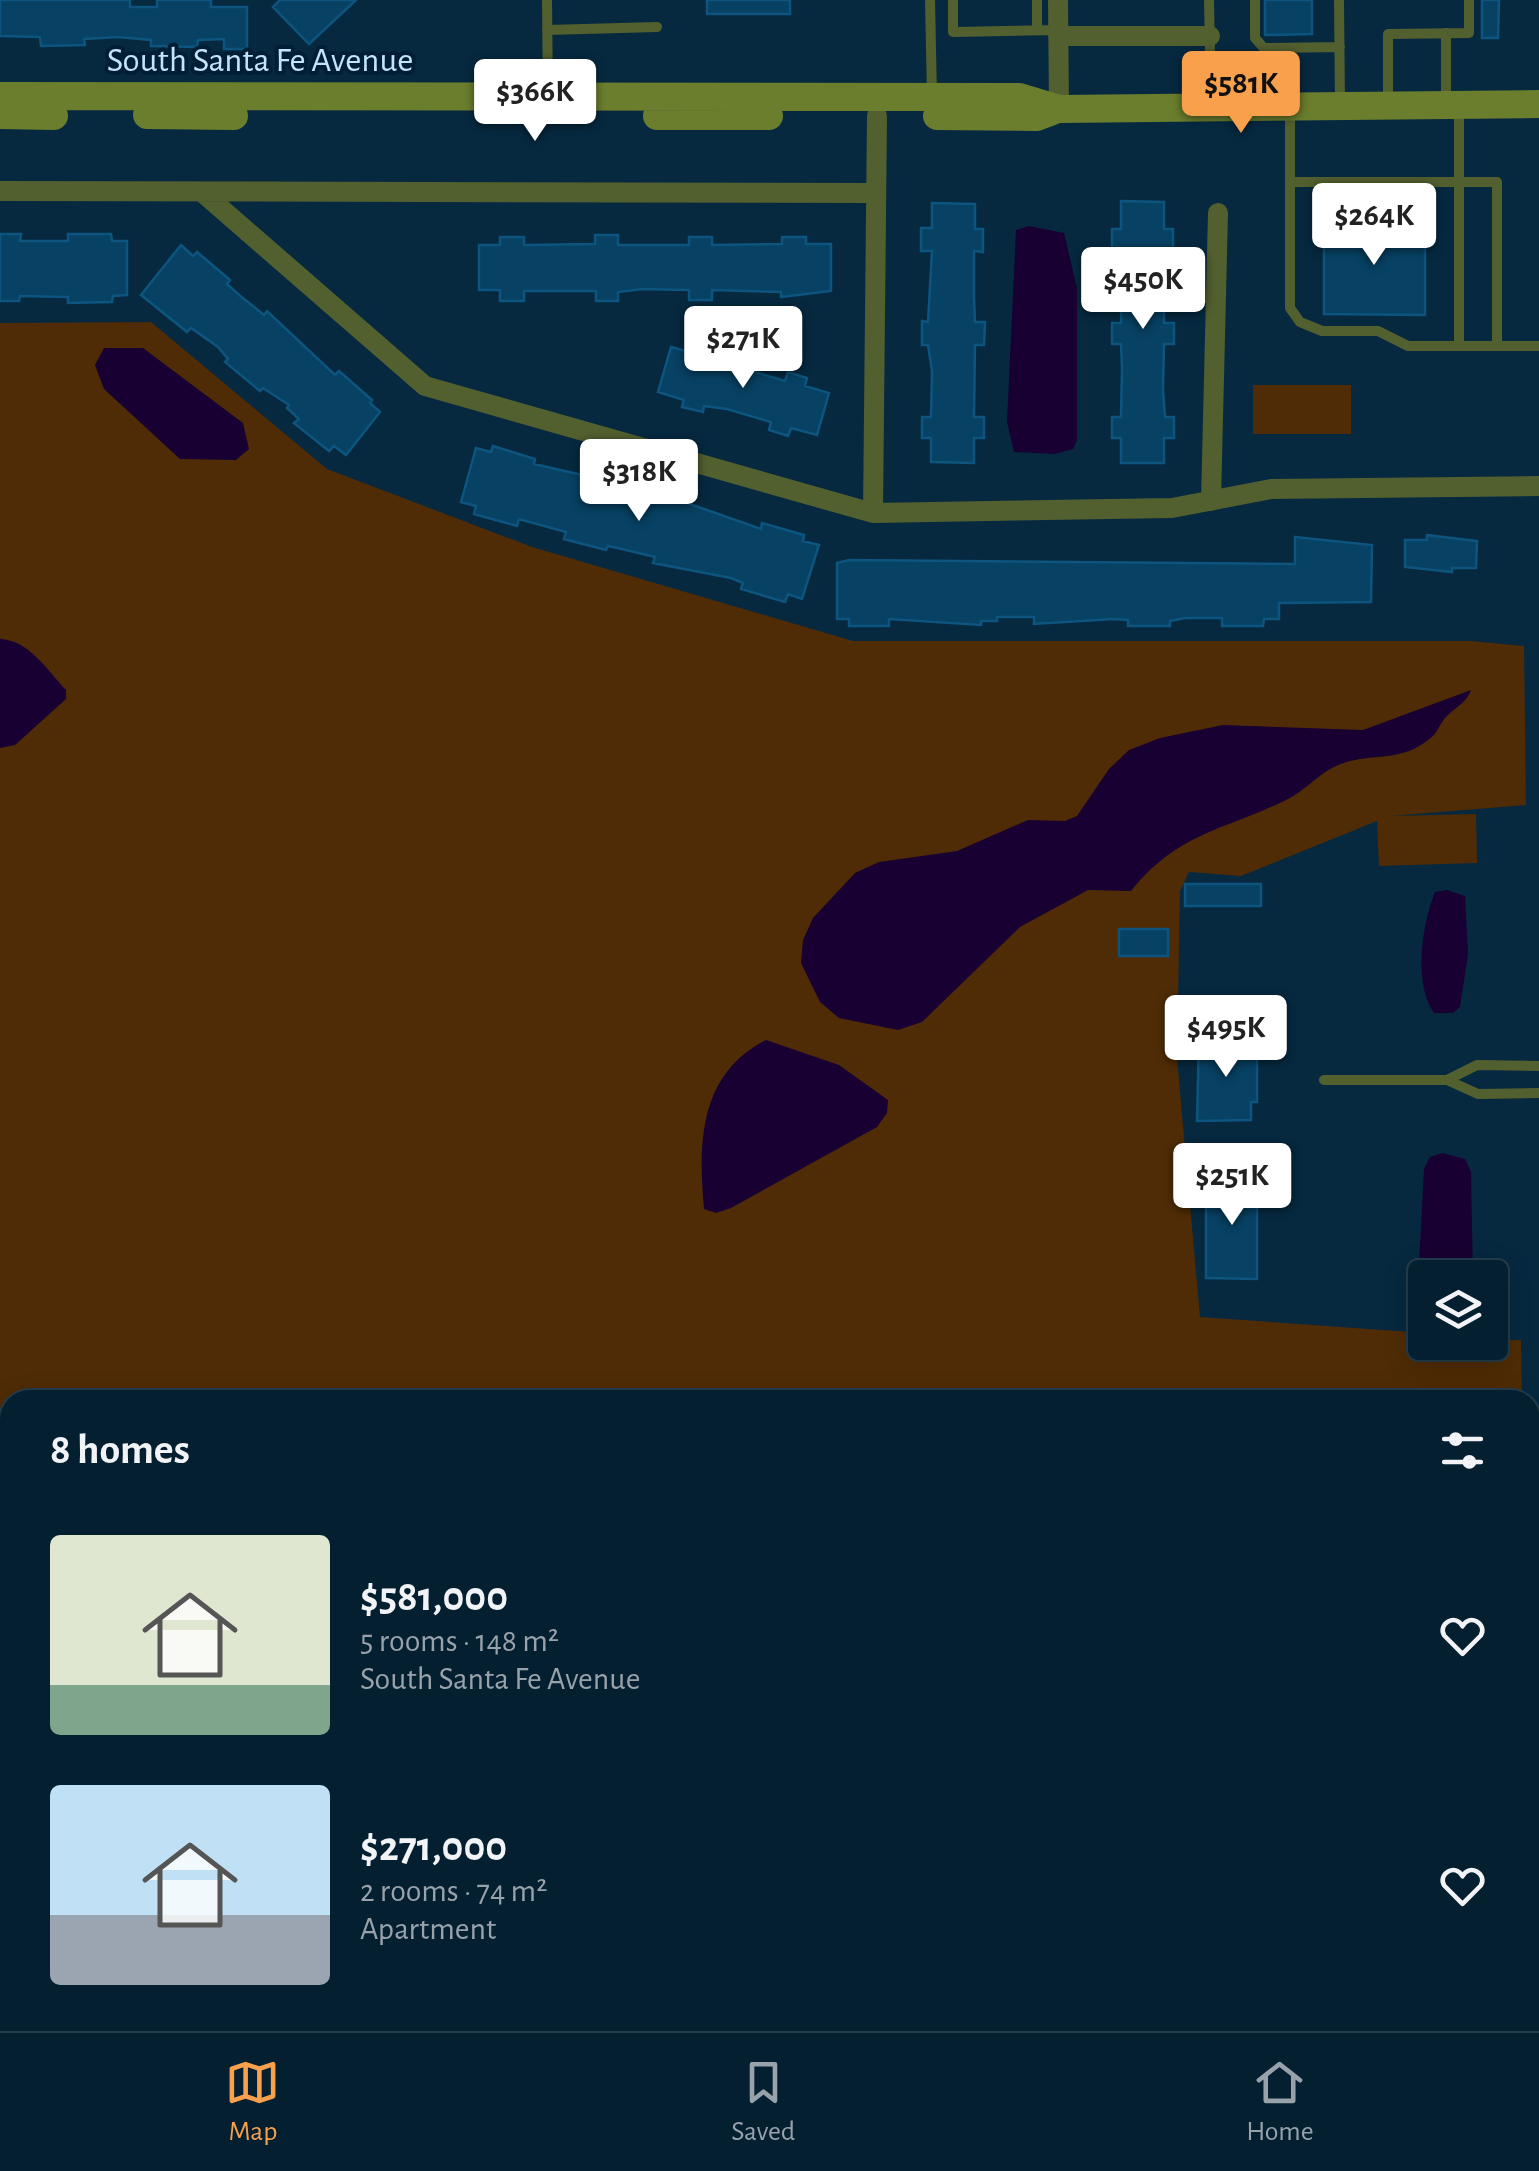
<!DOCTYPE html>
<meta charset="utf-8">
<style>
body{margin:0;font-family:"Alegreya Sans",sans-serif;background:#0d2738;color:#f1f3f6;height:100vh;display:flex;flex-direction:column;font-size:38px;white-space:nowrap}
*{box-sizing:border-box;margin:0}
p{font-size:32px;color:#97a2ab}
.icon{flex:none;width:55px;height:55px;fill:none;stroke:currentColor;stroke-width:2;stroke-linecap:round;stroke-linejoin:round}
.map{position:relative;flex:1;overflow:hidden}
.side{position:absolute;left:0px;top:1390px;width:1540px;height:642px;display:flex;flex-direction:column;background:#041f30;border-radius:30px 30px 0 0;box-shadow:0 5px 25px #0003,0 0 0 2px #253d4c}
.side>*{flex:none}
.controls{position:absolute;left:1408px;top:1260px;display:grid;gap:20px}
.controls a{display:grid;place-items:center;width:100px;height:100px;border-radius:10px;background:#041f30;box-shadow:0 5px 25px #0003,0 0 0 2px #253d4c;font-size:50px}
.price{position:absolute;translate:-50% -85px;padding:0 22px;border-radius:10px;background:#fff;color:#222;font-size:32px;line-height:65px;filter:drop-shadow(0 2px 5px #0008)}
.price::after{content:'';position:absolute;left:50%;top:60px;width:30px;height:22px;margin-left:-15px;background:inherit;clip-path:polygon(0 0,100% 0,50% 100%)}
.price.active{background:#f9a04c;color:#111}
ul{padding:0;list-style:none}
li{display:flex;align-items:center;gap:30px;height:250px;padding:0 50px}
li span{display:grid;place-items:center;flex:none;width:280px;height:200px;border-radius:10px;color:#555}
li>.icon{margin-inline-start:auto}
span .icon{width:120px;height:120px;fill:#fffc;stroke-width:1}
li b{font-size:42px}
h2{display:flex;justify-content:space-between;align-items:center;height:120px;padding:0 50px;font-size:42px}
.dock{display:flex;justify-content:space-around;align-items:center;height:140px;border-top:2px solid #253d4c;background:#041f30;font-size:28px;color:#97a2ab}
.dock a{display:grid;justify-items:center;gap:5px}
.dock .active{color:#f9a04c}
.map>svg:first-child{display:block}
</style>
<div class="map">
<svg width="1539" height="2031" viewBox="0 0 1539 2031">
<rect width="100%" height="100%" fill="#062940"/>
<path fill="#4f2c05" d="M 151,322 L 327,469 L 532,547 L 853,641 L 1471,641 L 1524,646 L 1526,805 L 1391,816 L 1476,814 L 1477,863 L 1379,866 L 1377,821 L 1241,876 L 1189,872 L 1180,891 L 1177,1058 L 1200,1317 L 1425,1333 L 1425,1342 L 1521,1340 L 1522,1400 L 10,1400 L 10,2022 L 359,2022 L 359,2031 L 0,2031 L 0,323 Z
M 1253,385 L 1351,385 L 1351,434 L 1253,434 Z"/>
<path fill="#180032" d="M 1029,226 L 1064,233 L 1077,288 L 1077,440 L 1073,449 L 1055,454 L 1014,452 L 1007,422 L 1016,230 Z
M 104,348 L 143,348 L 243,423 L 249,449 L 236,460 L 180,459 L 104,389 L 95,365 Z
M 0,639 C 29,640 47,670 66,690 L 66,699 L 15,745 L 0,748 Z
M 1471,690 C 1466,704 1455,707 1446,717 C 1440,723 1439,730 1433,736 C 1399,767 1368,749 1332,768 C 1317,776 1304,791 1288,799 C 1224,831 1180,831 1131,891 L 1088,890 L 1020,927 L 922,1022 L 898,1030 L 839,1018 L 820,1002 L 801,963 L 803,940 L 813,918 L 855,873 L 879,862 L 957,851 L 1028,820 L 1065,821 L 1077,816 L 1109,769 L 1129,750 L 1160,738 L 1223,725 L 1363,730 Z
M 1447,890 L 1465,896 L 1468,954 L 1460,1007 L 1453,1013 L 1434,1013 C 1413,984 1422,924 1435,892 Z
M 766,1040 L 839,1065 L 888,1100 L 887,1113 L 877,1127 L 731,1208 L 716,1213 L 704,1209 C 698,1143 699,1074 766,1040 Z
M 1442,1153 L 1465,1159 L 1471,1172 L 1473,1277 L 1425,1278 L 1425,1336 L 1416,1323 L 1424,1169 L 1430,1157 Z"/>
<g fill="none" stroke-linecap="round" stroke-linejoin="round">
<path stroke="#180032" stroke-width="5" d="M 1530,1589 L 1539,1592"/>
</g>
<path fill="#074163" stroke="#0d557f" stroke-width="2.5" d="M 0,0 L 130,0 L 130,7 L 157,7 L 157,0 L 211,0 L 211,7 L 247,7 L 247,49 L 224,49 L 224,39 L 198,40 L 197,47 L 151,46 L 151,40 L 118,37 L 84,39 L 85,45 L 41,46 L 40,37 L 0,36 Z
M 280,0 L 356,0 L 309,44 L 273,7 Z
M 707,0 L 790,0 L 790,14 L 707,14 Z
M 1265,0 L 1312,0 L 1312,34 L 1265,35 Z
M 1482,0 L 1499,0 L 1498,38 L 1482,38 Z
M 1121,201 L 1164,202 L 1164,229 L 1173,229 L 1173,250 L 1164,250 L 1164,323 L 1174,323 L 1174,344 L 1164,344 L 1163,390 L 1165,417 L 1174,417 L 1174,438 L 1164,438 L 1164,463 L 1121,463 L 1121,438 L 1112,438 L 1112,417 L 1121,417 L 1122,368 L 1121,344 L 1112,344 L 1112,323 L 1121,323 L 1122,274 L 1120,250 L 1112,250 L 1112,229 L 1121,229 Z
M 932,203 L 975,204 L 975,229 L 983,229 L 983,252 L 974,251 L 974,298 L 975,322 L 985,322 L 984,345 L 975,345 L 974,417 L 984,417 L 984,438 L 974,438 L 974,463 L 931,462 L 931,438 L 922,438 L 922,417 L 931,417 L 932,371 L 928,345 L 922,345 L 922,321 L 928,322 L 932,251 L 921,251 L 921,228 L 932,228 Z
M 1324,221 L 1425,222 L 1425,315 L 1324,314 Z
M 0,234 L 21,234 L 20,241 L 68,241 L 68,234 L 111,234 L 112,241 L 127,241 L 127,295 L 113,296 L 112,302 L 68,303 L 68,297 L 20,296 L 19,301 L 0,301 Z
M 595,235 L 618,235 L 618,245 L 689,245 L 689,237 L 712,237 L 712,245 L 782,244 L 782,237 L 806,237 L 806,244 L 831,244 L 831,291 L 781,297 L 781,292 L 712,290 L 712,300 L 689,300 L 689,290 L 643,289 L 618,292 L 618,301 L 596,301 L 596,291 L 524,291 L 524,301 L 500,301 L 500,290 L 479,290 L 479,245 L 500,245 L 500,237 L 524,237 L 524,245 L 595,244 Z
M 181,245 L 193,256 L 197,252 L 230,280 L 227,284 L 238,294 L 264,315 L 267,311 L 335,375 L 339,371 L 372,400 L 370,403 L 380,412 L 346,455 L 334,446 L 329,451 L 294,423 L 299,419 L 287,408 L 289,405 L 263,388 L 260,391 L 225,362 L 228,359 L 218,347 L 191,328 L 187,332 L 141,295 Z
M 697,346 L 718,352 L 715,360 L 785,381 L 788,372 L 807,378 L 805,386 L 829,393 L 817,435 L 791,428 L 788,436 L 769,430 L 771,422 L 727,409 L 704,406 L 703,412 L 682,407 L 684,400 L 658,392 L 671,347 L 694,353 Z
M 493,446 L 535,459 L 534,464 L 626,485 L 624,490 L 671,503 L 673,498 L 761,529 L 762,523 L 804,535 L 803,541 L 819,545 L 802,599 L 788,594 L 785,602 L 741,589 L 743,583 L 731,578 L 653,563 L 655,557 L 622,549 L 608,546 L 606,550 L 564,539 L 566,532 L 519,519 L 517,526 L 474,514 L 476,506 L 461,502 L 476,448 L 491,452 Z
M 1427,535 L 1477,541 L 1476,568 L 1452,568 L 1452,572 L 1405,567 L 1405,540 L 1427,540 Z
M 1295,537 L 1372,545 L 1371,602 L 1279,603 L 1279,619 L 1264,619 L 1263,626 L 1222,626 L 1222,618 L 1185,618 L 1170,621 L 1170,626 L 1128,626 L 1128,620 L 1113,619 L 1034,624 L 1034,617 L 997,617 L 997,621 L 981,621 L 981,625 L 889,619 L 889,626 L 849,626 L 849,619 L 837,619 L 837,563 L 849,560 L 1295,564 Z
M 1185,884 L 1261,884 L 1261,906 L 1185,906 Z
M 1119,929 L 1168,929 L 1168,956 L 1119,956 Z
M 1199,1039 L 1251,1039 L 1251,1057 L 1257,1057 L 1257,1102 L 1251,1102 L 1251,1120 L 1197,1121 Z
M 1206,1177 L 1257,1178 L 1257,1279 L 1206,1278 Z"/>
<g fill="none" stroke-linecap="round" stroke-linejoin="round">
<path stroke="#525f2f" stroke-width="10" d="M 547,0 L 548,96
M 930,0 L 932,97
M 953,0 L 953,32 L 1058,30
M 1037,0 L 1037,30
M 1209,0 L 1211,106
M 1255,0 L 1255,38 L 1270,55 L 1271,104
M 1339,0 L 1340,105
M 547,30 L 657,27
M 1446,33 L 1446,102
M 1264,48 L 1340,47
M 1388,104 L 1388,34 L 1469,33 L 1469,0
M 1459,106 L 1459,346 L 1497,346
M 1290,107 L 1290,182 L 1497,182 L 1497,346 L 1539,346
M 1290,182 L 1290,308 L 1300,322 L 1322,331 L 1378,331 L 1408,346 L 1459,346
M 1324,1080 L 1447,1080 L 1478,1094 L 1539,1093
M 1447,1080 L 1477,1065 L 1539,1066"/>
<path stroke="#525f2f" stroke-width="20" d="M 1058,0 L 1059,109
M 1058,36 L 1210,36
M 0,191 L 874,193
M 202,192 L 425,386 L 873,513 L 1172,508 L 1271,489 L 1539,486
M 1211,501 L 1218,213
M 873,513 L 877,116
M 1530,1979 L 1539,1979
M 634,2022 L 634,2031
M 1255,2022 L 1255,2031
M 477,2031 L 477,2022
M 1099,2031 L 1099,2022
M 1466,2031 L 1466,2022"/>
<path stroke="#6b7e2d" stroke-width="28" d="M 0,96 L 1019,97 L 1059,109 L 1539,104
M 0,115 L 54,116
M 147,115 L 234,116
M 657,116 L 769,116
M 937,116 L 1037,117 L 1053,111"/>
</g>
<g text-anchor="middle" stroke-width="8" stroke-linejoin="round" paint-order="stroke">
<g font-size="35" fill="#c4e4fd" stroke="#001f35">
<text x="260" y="71">South Santa Fe Avenue</text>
</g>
</g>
</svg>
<div class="controls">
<a><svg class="icon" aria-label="layers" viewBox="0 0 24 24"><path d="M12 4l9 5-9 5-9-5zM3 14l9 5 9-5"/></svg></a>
</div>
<b class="price active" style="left:1241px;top:136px">$581K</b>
<b class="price" style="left:535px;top:144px">$366K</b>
<b class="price" style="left:1374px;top:268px">$264K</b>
<b class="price" style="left:1143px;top:332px">$450K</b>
<b class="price" style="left:743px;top:391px">$271K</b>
<b class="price" style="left:639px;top:524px">$318K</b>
<b class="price" style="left:1226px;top:1080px">$495K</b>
<b class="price" style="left:1232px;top:1228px">$251K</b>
<section class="side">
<h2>8 homes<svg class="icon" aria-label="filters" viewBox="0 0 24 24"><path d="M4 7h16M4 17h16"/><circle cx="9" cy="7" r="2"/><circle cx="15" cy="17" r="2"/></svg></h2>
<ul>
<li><span style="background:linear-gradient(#dfe7d0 75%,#7fa58c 0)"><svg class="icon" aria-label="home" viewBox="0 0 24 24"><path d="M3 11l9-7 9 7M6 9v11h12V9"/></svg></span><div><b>$581,000</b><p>5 rooms · 148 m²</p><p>South Santa Fe Avenue</p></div><svg class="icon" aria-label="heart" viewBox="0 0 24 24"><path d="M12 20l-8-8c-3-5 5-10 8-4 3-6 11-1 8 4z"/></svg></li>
<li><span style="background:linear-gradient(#bfe0f5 65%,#9aa5b1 0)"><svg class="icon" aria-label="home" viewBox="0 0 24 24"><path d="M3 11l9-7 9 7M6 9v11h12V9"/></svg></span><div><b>$271,000</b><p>2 rooms · 74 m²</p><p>Apartment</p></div><svg class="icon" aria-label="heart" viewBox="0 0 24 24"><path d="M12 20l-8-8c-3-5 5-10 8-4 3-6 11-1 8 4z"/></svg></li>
</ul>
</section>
</div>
<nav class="dock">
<a class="active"><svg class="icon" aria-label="map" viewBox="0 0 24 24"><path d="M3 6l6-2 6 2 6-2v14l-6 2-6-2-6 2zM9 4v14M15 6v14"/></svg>Map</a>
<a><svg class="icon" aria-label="saved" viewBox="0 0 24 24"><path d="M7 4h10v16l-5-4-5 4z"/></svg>Saved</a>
<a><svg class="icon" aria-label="home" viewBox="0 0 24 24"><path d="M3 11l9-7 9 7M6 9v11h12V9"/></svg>Home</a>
</nav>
